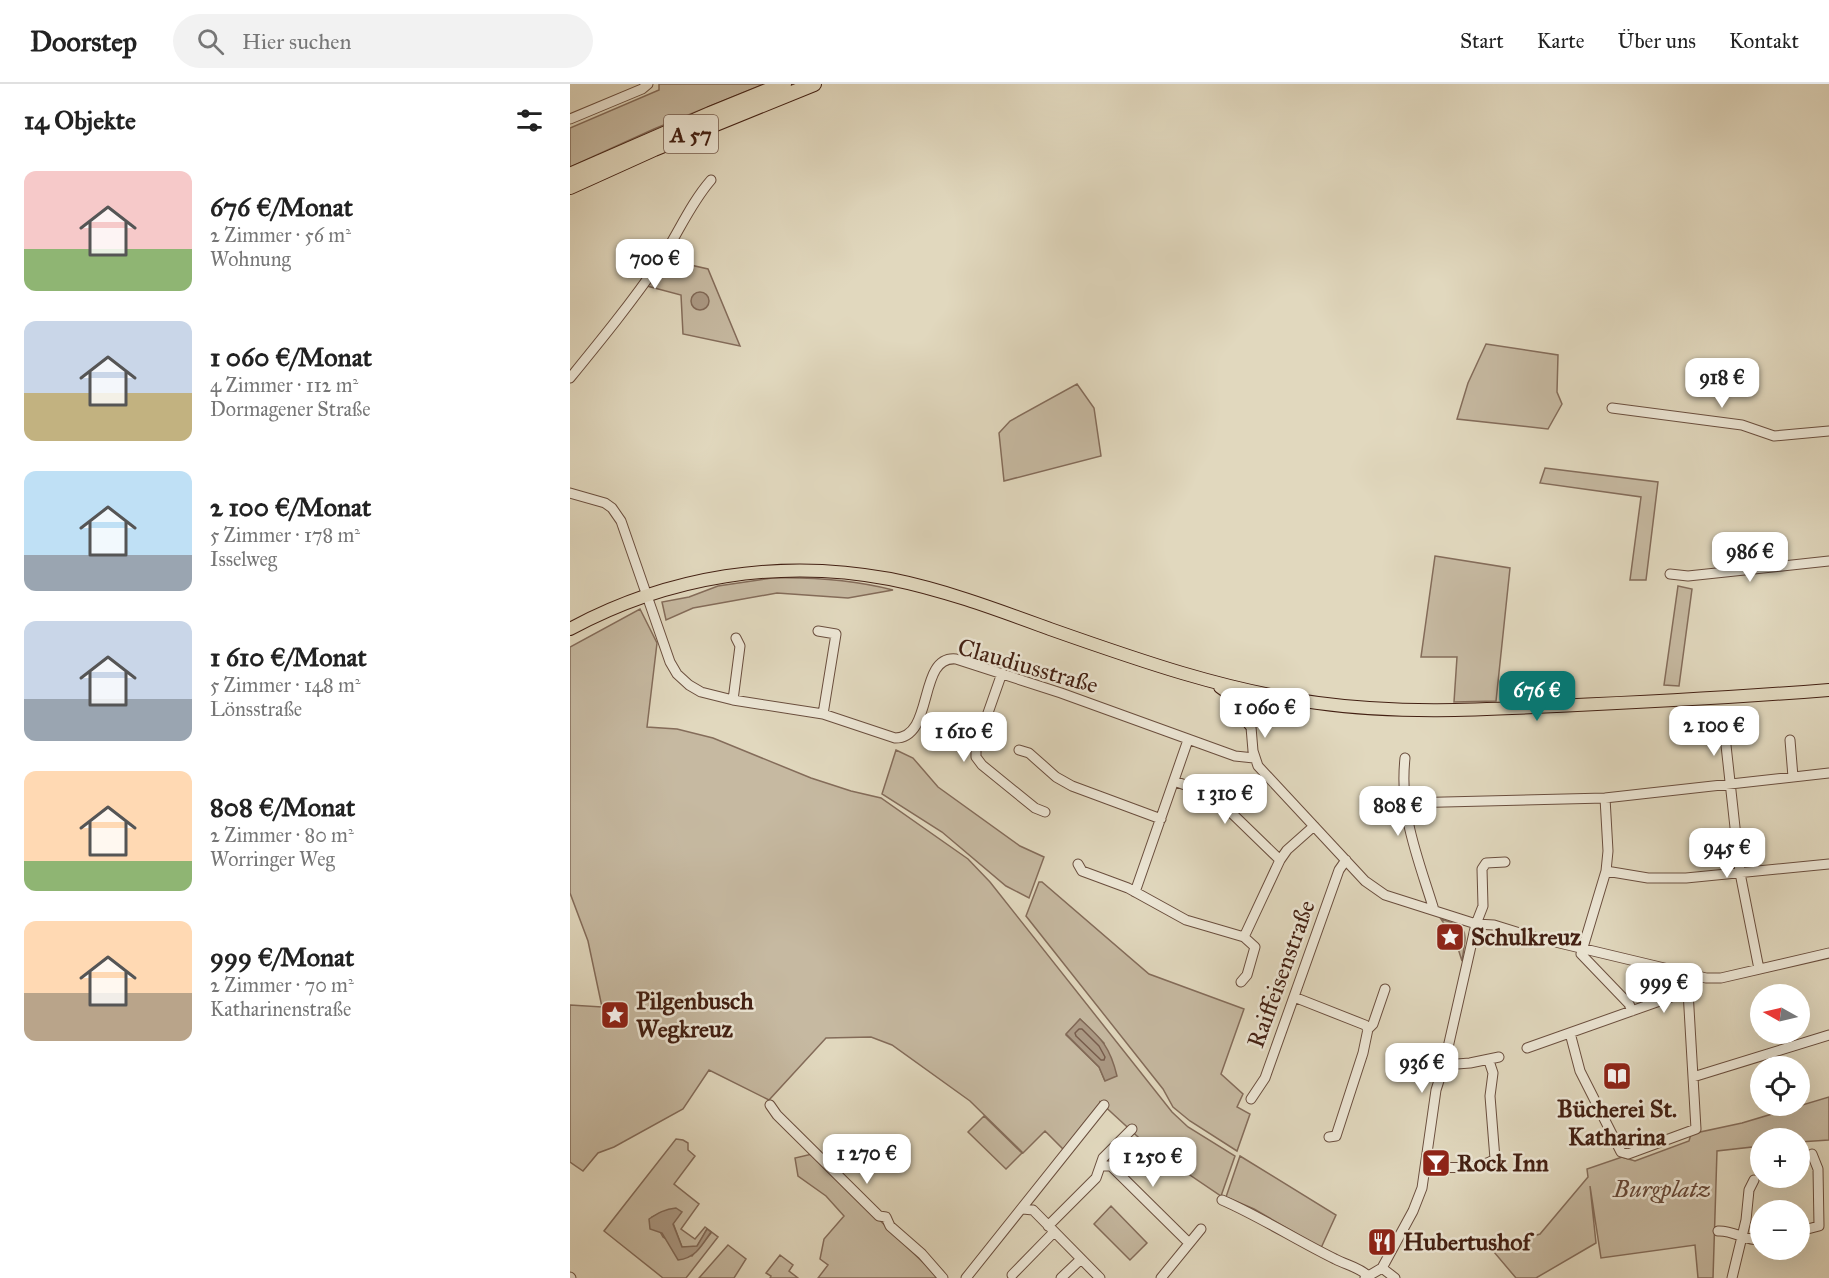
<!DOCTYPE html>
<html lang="de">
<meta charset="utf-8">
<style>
body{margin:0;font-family:"IM FELL Great Primer",serif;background:#f2f2f2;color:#222;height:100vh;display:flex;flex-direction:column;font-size:22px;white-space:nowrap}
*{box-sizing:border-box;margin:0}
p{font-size:20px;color:#767676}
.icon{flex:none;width:33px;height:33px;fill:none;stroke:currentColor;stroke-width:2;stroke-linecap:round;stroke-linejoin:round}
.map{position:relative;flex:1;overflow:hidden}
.drawer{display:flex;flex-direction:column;background:#fff;width:570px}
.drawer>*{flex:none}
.needle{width:39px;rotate:278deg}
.tools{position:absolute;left:1180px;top:900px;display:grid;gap:12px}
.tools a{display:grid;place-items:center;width:60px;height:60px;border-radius:50%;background:#fff;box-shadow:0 6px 24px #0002;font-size:30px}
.price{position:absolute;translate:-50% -51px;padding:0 14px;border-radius:12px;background:#fff;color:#222;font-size:20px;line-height:39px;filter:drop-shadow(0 2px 3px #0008)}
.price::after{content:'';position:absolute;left:50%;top:36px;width:18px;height:14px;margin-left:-9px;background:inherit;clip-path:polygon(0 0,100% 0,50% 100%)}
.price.selected{background:#0f766e;color:#fff}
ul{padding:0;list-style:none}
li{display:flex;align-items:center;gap:18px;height:150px;padding:0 24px}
li span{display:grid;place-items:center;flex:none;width:168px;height:120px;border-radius:12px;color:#555}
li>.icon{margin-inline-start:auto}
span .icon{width:72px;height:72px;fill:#fffc;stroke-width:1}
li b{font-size:26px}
h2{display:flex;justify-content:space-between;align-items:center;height:72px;padding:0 24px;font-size:26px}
header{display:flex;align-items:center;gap:36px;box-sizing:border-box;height:84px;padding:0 30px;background:#fff;border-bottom:2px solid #e0e0e0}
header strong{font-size:28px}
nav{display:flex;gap:33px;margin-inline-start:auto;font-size:21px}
.search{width:420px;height:54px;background:#f2f2f2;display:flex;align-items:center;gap:15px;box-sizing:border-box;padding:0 21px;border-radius:33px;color:#767676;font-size:22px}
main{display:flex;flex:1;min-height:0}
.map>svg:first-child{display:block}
</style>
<header>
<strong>Doorstep</strong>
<div class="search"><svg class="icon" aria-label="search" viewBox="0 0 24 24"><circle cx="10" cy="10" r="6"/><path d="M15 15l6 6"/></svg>Hier suchen</div>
<nav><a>Start</a><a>Karte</a><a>Über uns</a><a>Kontakt</a></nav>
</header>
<main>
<section class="drawer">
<h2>14 Objekte<svg class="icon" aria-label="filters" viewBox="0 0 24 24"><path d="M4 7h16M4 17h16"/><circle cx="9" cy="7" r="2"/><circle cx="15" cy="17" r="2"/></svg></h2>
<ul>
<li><span style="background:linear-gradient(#f6c9c9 65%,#8fb573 0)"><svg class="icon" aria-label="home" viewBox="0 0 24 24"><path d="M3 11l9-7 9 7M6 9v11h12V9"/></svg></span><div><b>676 €/Monat</b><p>2 Zimmer · 56 m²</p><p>Wohnung</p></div></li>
<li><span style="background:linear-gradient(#c9d6e8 60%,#c2b280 0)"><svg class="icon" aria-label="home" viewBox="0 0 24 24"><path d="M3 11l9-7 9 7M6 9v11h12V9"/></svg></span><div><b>1 060 €/Monat</b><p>4 Zimmer · 112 m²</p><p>Dormagener Straße</p></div></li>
<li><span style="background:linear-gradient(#bfe0f5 70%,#9aa5b1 0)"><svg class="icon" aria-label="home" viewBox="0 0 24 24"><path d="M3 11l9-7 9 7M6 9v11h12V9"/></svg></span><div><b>2 100 €/Monat</b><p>5 Zimmer · 178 m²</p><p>Isselweg</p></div></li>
<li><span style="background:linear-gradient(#c9d6e8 65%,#9aa5b1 0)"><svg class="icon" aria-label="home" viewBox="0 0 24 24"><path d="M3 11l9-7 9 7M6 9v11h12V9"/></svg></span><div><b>1 610 €/Monat</b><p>5 Zimmer · 148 m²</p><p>Lönsstraße</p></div></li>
<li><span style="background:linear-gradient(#ffd9b3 75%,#8fb573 0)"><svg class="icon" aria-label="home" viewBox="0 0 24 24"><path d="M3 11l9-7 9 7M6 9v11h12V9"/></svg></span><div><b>808 €/Monat</b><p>2 Zimmer · 80 m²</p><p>Worringer Weg</p></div></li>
<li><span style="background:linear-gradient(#ffd9b3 60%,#b9a48a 0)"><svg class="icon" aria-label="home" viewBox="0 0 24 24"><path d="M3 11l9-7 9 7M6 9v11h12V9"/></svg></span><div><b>999 €/Monat</b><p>2 Zimmer · 70 m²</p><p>Katharinenstraße</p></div></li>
</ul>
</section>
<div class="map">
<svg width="1259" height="1194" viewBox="0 0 1259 1194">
<rect width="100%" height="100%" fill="#e1d8be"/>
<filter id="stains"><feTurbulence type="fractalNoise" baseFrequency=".00333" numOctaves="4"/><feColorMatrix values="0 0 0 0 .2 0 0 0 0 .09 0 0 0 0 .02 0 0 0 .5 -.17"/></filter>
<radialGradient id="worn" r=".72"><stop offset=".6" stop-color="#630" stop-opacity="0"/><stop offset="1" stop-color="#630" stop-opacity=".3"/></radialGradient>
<path fill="#c6b9a1" stroke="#846c5a" stroke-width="1.5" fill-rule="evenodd" d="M 89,0 L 194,0 L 84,45 L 0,83 L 0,44 L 89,6 Z
M 94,175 L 138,185 L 170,262 L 113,250 L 111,211 L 77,202 Z
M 916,260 L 988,271 L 987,308 L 992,320 L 978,345 L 887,335 L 898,299 Z
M 507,300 L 524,324 L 531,372 L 434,397 L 429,349 L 440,337 Z
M 975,384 L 1088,398 L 1076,496 L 1060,496 L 1071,413 L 970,399 Z
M 865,472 L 940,484 L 926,617 L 884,618 L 887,573 L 851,573 Z
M 202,494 C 244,493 283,496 323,506 L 278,514 L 207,509 L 123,524 L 96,536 L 92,518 L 119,513 L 148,502 Z
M 1108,502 L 1122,505 L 1109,602 L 1094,601 Z
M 70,525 L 87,559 L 77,643 L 107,645 L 143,654 L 241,694 L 281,707 L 311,714 L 398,775 L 420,798 L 602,1028 L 618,1043 L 665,1072 L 651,1112 L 580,1064 L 530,1018 L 529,1023 L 495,1067 L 475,1047 L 453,1069 L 400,1017 L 322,961 L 301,953 L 256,954 L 199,1016 L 139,986 L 113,1025 L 44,1063 L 28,1069 L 13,1087 L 0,1078 L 0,921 L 32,923 L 18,857 L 0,809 L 0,563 ZM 510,935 L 534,959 L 535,997 L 529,983 L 496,951 Z
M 326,666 L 343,674 L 368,703 L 450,762 L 474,773 L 459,814 L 436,802 L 372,748 L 312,710 Z
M 469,798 L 472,798 L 579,890 L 674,925 L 651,990 L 673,1010 L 667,1023 L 680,1030 L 667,1067 L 620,1037 L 603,1023 L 593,1005 L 456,832 Z
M 871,835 C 901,844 896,848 892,877 L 886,858 Z
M 1259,1013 L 1259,1056 L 1230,1058 L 1230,1054 L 1191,1054 L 1191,1062 L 1147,1067 L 1143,1194 L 1128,1194 L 1125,1161 L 1031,1174 L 1020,1102 L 1026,1159 L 966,1194 L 946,1194 L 918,1161 L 942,1159 L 970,1150 L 1018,1093 L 1017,1085 L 1052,1073 L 1065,1077 L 1119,1057 L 1121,1050 L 1172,1039 Z
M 414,1032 L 452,1069 L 436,1085 L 398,1048 Z
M 106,1055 L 113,1056 L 118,1059 L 118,1066 L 125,1072 L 104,1100 L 129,1120 L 111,1145 L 125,1155 L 135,1143 L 148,1153 L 116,1194 L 93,1194 L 34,1147 ZM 92,1128 L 111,1128 L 103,1139 L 112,1163 L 127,1163 L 137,1145 L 141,1149 L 122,1172 L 93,1153 L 82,1133 Z
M 242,1070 L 369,1194 L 248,1194 L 258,1181 L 250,1175 L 254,1155 L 274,1132 L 256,1112 L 228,1092 L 225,1074 Z
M 670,1072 L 766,1131 L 751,1164 L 684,1125 L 656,1113 Z
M 541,1122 L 577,1159 L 560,1176 L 524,1140 Z
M 158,1161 L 176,1175 L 164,1194 L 129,1194 Z
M 210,1171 L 223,1181 L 219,1187 L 228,1194 L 200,1194 L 201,1192 L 196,1189 Z"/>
<path fill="#ab9984" stroke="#816957" stroke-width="1.5" d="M121 217a9 9 0 1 1 18 0a9 9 0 1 1-18 0Z
M 510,935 C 532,955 540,963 547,992 L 535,997 L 529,983 L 496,950 Z
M 106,1124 L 112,1128 L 103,1140 L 112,1163 L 127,1162 L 137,1145 L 141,1148 C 131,1163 125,1174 108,1176 L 92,1149 L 80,1145 L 79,1135 C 88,1129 95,1125 106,1124 Z"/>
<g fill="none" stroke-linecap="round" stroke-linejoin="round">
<path stroke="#775c4c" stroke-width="1.5" d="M 509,945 L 512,945 L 529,962 L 535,973 L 534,976 L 531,976 L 506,952 L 505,949 Z"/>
<g stroke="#6a4e3e" stroke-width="11">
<path id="minor" d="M 0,35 L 72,5 L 78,0
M 0,294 C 31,256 62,218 90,177 C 108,150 120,120 141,96
M 1042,324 L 1172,341 L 1204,352 L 1259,347
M 0,409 L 35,419 L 42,424 L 51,437 L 100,578 L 107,590 L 119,601 L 131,608 L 163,616 L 253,630 L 325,654 C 365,654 347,571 386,575 L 491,609 L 665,672 L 684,674
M 1100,490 L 1118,492 L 1259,477
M 248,547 L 266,550 L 253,630
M 432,589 L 406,663 L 406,673 L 412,681 L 465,724 L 475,728
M 678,607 L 683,667 L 688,682 L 795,797 L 815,811 L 906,840 L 924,841 L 956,851 L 1136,894 L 1151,894 L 1259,869
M 163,616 L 170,562 L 166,554
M 1154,643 L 1170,789 L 1189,885
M 1220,656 L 1223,693
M 449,666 L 459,669 L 486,693 L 502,702 L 591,735
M 835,674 C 829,730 848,774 864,826
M 604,697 L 643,711 L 710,776
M 1035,714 L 1038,767 L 1036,787 L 1011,870 L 1059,920 L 1062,927
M 834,719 L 1035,714 L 1259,689
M 508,780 L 512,787 L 558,804 L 616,836 L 674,853 L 685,863 L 677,891 L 671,898
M 1036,787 L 1078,794 L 1116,794 L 1259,780
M 565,808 L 618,656
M 674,853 L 710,776 L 717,766 L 744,742
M 724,913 L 795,941 L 798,945 L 793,969 L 766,1052 L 759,1053
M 798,945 L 803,940 L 815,905
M 1000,949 L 1010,987 L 1051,1068 L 1058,1070 L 1126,1045 L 1118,907 L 1120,890
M 957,964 L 1118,907
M 874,981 L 900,979 L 929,973
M 1123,993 L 1259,951
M 681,1015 L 695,994 L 769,786 L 776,776
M 200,1021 L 207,1031 L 309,1132 L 316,1133 L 320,1142 L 352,1170 L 373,1194
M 532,1082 L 541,1082 L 619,1159
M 855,1083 C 876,1083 907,1087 925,1075 L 920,1012 L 923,989 L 919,977
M 652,1116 C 691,1133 726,1156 765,1175 C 776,1181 789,1183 798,1192
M 453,1125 L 463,1126 L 530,1194
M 478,1142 L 526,1094 L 533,1074 L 562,1045
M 1148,1147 C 1163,1146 1176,1157 1191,1156
M 1230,1147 L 1249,1142 L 1248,1085 L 1242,1070
M 812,1184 L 825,1194
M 442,1191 L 484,1148
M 0,1193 L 1,1194
M 396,1194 L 534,1021
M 491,1194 L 511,1175
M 591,1194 L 631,1145
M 795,1194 L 812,1184 L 843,1127 L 852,1104 L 866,1006 L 874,981 L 906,840 L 913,822 L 912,785 L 916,779 L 935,778
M 1162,1194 L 1176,1136 L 1179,1106 L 1184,1096"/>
</g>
<g stroke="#432013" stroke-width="14">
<path id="major" d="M 0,545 C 98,492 210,474 320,495 C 375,506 428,526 480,545 C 568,576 656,607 748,619 C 828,630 907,626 987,622 C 1078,618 1169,613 1259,606
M 650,603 L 668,616 L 680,640"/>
</g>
<g stroke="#432013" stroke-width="16">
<path id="highway" d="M 0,91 L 140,30 L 214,0
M 0,103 L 84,65 L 244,0"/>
</g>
<use href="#minor" stroke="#ece6d5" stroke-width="9"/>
<use href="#major" stroke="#e1d8be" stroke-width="12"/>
<use href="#highway" stroke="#e1d8be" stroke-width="14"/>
</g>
<defs>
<g id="sight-square" transform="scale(1.5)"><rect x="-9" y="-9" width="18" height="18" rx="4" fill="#8f2418" stroke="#ece6d5"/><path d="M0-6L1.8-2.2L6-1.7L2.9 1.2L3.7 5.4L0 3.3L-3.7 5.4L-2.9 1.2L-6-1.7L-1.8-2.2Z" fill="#fff"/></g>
<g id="library-square" transform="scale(1.5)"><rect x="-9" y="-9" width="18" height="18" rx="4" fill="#8f2418" stroke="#ece6d5"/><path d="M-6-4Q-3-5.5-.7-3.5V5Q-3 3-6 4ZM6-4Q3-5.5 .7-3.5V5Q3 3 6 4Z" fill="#fff"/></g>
<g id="bar-square" transform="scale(1.5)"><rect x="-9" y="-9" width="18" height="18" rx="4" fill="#8f2418" stroke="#ece6d5"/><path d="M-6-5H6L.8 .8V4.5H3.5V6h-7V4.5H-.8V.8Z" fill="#fff"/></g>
<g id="restaurant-square" transform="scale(1.5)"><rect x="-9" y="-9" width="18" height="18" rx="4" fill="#8f2418" stroke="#ece6d5"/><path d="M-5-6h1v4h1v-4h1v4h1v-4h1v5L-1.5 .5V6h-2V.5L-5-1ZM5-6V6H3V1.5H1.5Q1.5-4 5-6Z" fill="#fff"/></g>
</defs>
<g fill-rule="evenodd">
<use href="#sight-square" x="880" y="853"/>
<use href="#sight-square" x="45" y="931"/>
<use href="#library-square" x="1047" y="992"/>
<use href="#bar-square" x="866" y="1079"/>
<use href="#restaurant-square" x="812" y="1158"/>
</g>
<g text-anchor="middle" stroke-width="5" stroke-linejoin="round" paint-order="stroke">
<rect fill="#ece6d5" stroke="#765b4d" stroke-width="1.5" x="94" y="31" width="54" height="38" rx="4.5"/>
<g font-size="22" font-weight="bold" fill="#432013">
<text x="121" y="58">A 57</text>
</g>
<g font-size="24" fill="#432013" stroke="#ece6d5">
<text transform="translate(458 582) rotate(16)" y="8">Claudiusstraße</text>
<text transform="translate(711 890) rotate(-70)" y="8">Raiffeisenstraße</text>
</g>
<g font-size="24" font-weight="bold" fill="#432013" stroke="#ece6d5" text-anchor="start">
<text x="901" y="861">Schulkreuz</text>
<text x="66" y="925">Pilgenbusch<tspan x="66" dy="28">Wegkreuz</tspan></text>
<text x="1047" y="1033" text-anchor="middle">Bücherei St.<tspan x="1047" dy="28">Katharina</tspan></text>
<text x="887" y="1087">Rock Inn</text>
<text x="833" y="1166">Hubertushof</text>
</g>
<g font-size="24" font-style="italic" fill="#644636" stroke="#ece6d5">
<text x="1092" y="1113">Burgplatz</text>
</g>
</g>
<rect width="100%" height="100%" filter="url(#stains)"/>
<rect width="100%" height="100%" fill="url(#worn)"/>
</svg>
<div class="tools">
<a><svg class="needle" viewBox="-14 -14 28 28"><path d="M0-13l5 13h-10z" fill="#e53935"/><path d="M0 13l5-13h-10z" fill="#767676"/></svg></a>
<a><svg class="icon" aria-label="locate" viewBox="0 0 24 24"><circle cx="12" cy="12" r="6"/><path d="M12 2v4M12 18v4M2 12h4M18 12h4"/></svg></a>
<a>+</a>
<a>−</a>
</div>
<b class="price" style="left:85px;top:206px">700 €</b>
<b class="price" style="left:1152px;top:325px">918 €</b>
<b class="price" style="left:1180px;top:499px">986 €</b>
<b class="price selected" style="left:967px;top:638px">676 €</b>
<b class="price" style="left:695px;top:655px">1 060 €</b>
<b class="price" style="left:1144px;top:673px">2 100 €</b>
<b class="price" style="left:394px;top:679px">1 610 €</b>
<b class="price" style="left:655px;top:741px">1 310 €</b>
<b class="price" style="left:828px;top:753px">808 €</b>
<b class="price" style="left:1157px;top:795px">945 €</b>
<b class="price" style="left:1094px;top:930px">999 €</b>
<b class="price" style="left:852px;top:1010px">936 €</b>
<b class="price" style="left:297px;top:1101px">1 270 €</b>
<b class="price" style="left:583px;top:1104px">1 250 €</b>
</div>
</main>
